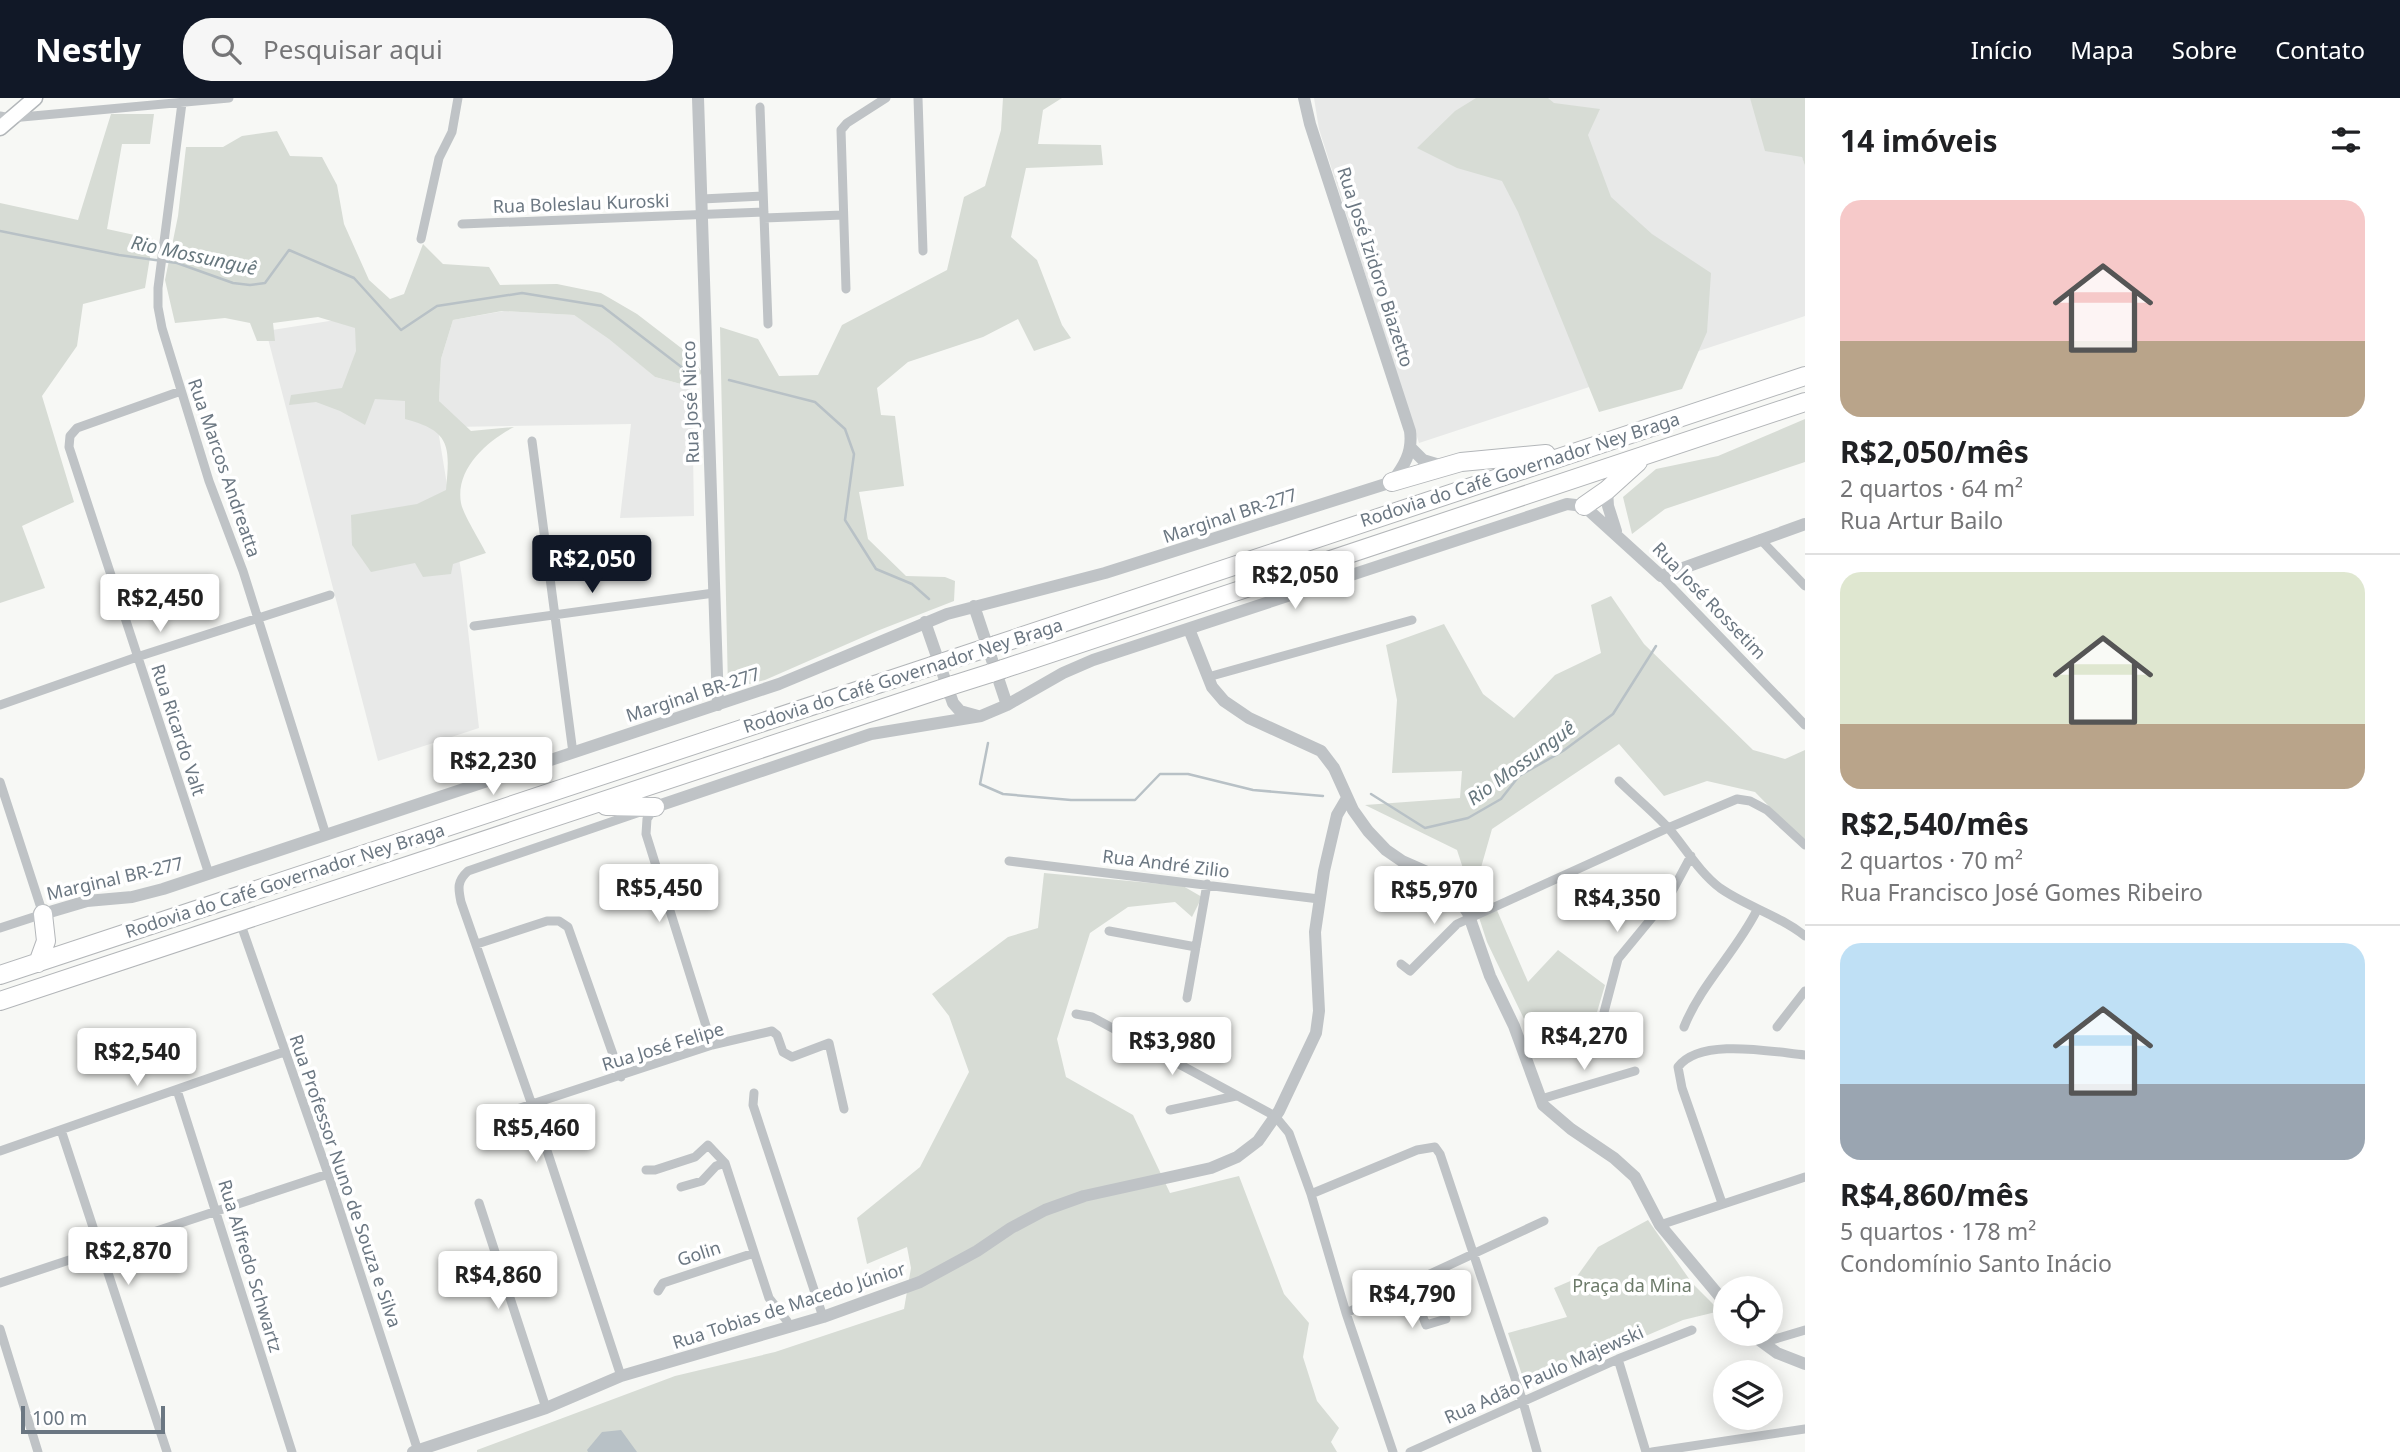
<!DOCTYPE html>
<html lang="pt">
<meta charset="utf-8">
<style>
body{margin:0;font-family:"Noto Sans",sans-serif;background:#f6f6f6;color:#202124;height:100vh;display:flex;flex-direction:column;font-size:26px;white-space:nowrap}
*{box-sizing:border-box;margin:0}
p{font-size:23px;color:#757577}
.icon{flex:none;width:38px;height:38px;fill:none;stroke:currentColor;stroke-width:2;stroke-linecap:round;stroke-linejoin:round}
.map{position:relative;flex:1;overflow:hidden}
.sheet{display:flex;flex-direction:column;background:#fff;width:595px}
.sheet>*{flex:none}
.tools{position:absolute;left:1713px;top:1178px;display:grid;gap:14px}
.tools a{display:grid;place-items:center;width:70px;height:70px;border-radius:50%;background:#fff;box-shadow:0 4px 18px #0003;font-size:35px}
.scale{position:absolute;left:21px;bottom:18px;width:144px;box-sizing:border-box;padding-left:7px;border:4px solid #6b7782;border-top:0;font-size:19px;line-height:24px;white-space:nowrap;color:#6b7782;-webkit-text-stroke:5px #fff;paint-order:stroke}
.price{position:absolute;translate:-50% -60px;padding:0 16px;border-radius:7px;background:#fff;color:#222;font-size:23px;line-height:46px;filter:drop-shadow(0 2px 4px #0008)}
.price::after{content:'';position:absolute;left:50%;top:42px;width:21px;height:16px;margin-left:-10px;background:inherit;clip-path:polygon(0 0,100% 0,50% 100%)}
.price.current{background:#111827;color:#fff}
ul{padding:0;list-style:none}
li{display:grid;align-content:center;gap:14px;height:371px;padding:0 35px}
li+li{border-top:2px solid #e0e0e0}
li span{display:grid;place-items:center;height:217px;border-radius:21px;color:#555}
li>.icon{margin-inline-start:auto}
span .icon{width:126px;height:126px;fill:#fffc;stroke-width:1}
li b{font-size:30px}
h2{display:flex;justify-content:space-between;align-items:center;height:84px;padding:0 35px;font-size:30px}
header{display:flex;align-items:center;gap:42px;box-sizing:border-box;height:98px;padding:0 35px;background:#111827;color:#fff}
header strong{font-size:33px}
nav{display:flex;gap:38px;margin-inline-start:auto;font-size:24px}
.search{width:490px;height:63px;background:#f6f6f6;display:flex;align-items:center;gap:18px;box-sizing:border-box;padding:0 24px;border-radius:28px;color:#757577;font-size:26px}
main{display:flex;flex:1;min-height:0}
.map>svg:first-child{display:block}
</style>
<header>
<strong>Nestly</strong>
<div class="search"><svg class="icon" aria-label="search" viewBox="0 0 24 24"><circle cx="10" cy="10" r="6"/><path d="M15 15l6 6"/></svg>Pesquisar aqui</div>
<nav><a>Início</a><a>Mapa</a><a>Sobre</a><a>Contato</a></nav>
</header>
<main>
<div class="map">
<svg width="1805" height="1354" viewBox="0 0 1805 1354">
<rect width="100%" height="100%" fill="#f7f8f5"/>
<path fill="#e8e9e8" d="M 1314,0 L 1784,0 L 1805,68 L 1805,218 L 1419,345 L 1319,31 Z
M 418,209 L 462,479 L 479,630 L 378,663 L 266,233 Z
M 504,213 L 574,217 L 609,240 L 655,279 L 692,289 L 694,418 L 620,420 L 631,326 L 452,329 L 439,303 L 441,261 L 453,222 Z"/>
<path fill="#d7dcd5" d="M 1003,0 L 1062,0 L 1043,12 L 1038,46 L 1101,47 L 1103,67 L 1026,70 L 1011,139 L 1037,162 L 1062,227 L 1071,240 L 1034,253 L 1018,221 L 983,239 L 908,264 L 877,290 L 881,317 L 895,318 L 904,388 L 859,394 L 868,441 L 906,478 L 945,479 L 955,483 L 954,503 L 877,533 L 765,582 L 728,591 L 720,229 L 758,241 L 779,278 L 818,277 L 842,227 L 947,172 L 964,99 L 985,88 L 1001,32 Z
M 1476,0 L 1548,0 L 1554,5 L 1600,11 L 1588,37 L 1611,99 L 1652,136 L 1711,175 L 1707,234 L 1682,291 L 1599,314 L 1518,114 L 1502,83 L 1457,70 L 1417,50 L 1455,13 Z
M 1750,0 L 1805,0 L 1805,68 L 1802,59 L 1765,53 Z
M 111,16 L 154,16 L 150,46 L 122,46 L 107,131 L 153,141 L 145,190 L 83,206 L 77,248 L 42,298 L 74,404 L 22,428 L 45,490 L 0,505 L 0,105 L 78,122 Z
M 277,33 L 290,58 L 322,59 L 337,87 L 344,126 L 369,182 L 390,201 L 404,196 L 423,146 L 443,166 L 489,169 L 500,187 L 557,186 L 601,195 L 637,216 L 689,256 L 702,274 L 692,289 L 655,279 L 609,241 L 574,217 L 502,213 L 453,222 L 441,261 L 439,303 L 471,333 L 514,329 C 487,343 455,371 461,405 C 463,416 480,443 486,455 L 453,466 L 451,476 L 423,479 L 415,465 L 371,474 L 352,447 L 351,417 L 417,406 L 446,392 C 450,348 451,333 405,321 L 405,303 L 375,301 L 365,327 L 340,313 L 316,304 L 289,307 L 291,297 L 342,290 L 356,253 L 355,230 L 318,219 L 273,225 L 275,243 L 257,243 L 250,225 L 225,220 L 175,225 L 165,182 L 178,118 L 186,49 L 223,49 L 242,38 Z
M 1805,321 L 1805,364 L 1665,411 L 1632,436 L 1623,399 L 1656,371 L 1718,358 Z
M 1611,498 L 1644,546 L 1753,652 L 1785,661 L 1805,652 L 1805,745 L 1755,694 L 1707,683 L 1664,698 L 1619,646 L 1492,731 L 1480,773 L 1528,884 L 1558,852 L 1605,887 L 1590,938 L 1537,948 L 1487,844 L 1457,752 L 1365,707 L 1460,700 L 1462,673 L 1392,675 L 1397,602 L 1386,547 L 1444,526 L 1483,596 L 1514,620 L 1555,577 L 1601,555 L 1591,507 Z
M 1044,775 L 1183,788 L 1202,799 L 1192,819 L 1175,804 L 1128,809 L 1090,835 L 1057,941 L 1066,979 L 1133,1017 L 1170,1095 L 1239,1078 L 1284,1196 L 1309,1225 L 1303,1259 L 1317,1303 L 1339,1330 L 1331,1344 L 1337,1354 L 477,1354 L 477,1352 L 675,1278 L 775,1254 L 904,1211 L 911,1170 L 907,1149 L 867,1166 L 857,1120 L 920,1069 L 969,974 L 949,918 L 932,896 L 1008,839 L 1038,830 Z
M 1648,1122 L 1692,1185 L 1720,1213 L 1683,1222 L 1526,1289 L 1508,1235 L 1567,1219 L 1554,1190 L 1575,1181 L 1598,1149 Z"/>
<path fill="#b8c1c6" d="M 621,1332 L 637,1354 L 588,1354 L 587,1352 L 602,1334 Z"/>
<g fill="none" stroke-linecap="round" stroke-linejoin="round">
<path stroke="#b8c1c6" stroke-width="2.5" d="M 0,133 L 119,157 L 177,165 L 233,185 L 250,187 L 265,185 L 289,152 L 354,180 L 401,232 L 437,208 L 522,195 L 602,208 L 684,271
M 729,282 L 815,304 L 845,331 L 854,356 L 845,422 L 876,471 L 912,486 L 929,501
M 988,645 L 980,686 L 1003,696 L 1071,702 L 1135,702 L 1160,676 L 1188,676 L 1253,692 L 1323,698
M 1371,696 L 1425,730 L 1468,720 L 1501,701 L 1519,678 L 1563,653 L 1613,616 L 1656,548"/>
<g stroke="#b3b7ba" stroke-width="17">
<path id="primary" d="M 0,30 L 35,0"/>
</g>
<g stroke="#b3b6b9" stroke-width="20">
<path id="motorway" d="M 1392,384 L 1461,364 L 1546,356
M 1584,408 L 1607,392 L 1638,364
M 996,547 L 1805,278
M 944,564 L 983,551
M 1003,571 L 1805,304
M 953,587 L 991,575
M 606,708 L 655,709
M 38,865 L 46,843 L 43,816
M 0,877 L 932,568
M 0,903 L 941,591"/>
</g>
<path stroke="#bfc3c6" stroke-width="9" d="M 918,0 L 923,153
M 182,5 L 158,190 L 158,209 L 162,230 L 209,383 L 243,473 L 326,737
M 760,9 L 768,226
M 0,18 L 11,20 L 229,0
M 702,101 L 763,98
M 764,120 L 843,117
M 462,126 L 764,114
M 421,141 L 439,60 L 452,34 L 458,0
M 846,191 L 841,32 L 847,25 L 886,0
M 181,293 L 77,330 L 70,338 L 69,349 L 209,776
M 532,343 L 573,655
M 1760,441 L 1805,488
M 1661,478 L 1805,627
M 474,528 L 714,495
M 1208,579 L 1412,522
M 0,607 L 137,559 L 330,497
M 1619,683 C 1635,699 1655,715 1670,732 C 1686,751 1700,775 1720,790 C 1747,809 1779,817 1805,838
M 0,684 L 43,816 L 0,830
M 654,710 L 647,721 L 646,736 L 712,947
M 1009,763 L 1319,801
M 240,824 L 328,1076 L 418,1353
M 1109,833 L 1196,849
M 477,846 L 547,823 L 559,823 L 568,829 L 621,979
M 1401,866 L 1410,873 L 1457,826 L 1668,730 L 1737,701 L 1750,703 L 1767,712 L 1805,747
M 1187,900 L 1207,786
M 1076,916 L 1092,919 L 1275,1018 L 1289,1035 L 1311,1096 L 1346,1215 L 1393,1354
M 1684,929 C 1701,886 1736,854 1757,812
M 1777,929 L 1805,893
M 1598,937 L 1618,861 L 1669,799 L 1691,758
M 177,992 L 292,1354
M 754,995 L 753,1007 L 823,1219
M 1541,1001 L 1635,973
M 1170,1012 L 1236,998
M 493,1019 L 712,947 L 772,933 L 777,937 L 783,954 L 792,959 L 829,945 L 844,1011
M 61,1032 L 167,1354
M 0,1053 L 284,954
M 646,1072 L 655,1072 L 695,1059 L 708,1047 L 725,1065 L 769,1200 L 787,1223 L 789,1230
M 681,1089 L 702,1083 L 716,1068 L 725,1065
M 1311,1096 L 1417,1052 L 1435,1049 L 1440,1056 L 1523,1304 L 1537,1354
M 479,1105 L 546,1310
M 1722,1105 L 1682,990 L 1678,969 C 1700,939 1773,954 1805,957
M 1660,1127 L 1805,1079
M 0,1185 L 328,1076
M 1410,1185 L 1426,1227 L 1446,1221
M 658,1193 L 663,1185 L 754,1155
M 1346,1215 L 1544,1123
M 0,1231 L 38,1354
M 1762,1245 L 1805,1232
M 1618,1261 L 1646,1354
M 621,1278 L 532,1007 L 461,804 C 458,790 457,783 468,773 L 640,714
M 1410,1354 L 1618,1261 L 1692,1232
M 1652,1354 L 1805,1331"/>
<path stroke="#bfc3c6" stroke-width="12" d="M 698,0 L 718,607
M 1411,350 L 1423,362 L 1443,368
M 1607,392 L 1608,408 L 1616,433
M 974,508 L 1007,607
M 925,524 L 953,605 L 960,613 L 978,618
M 1189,531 L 1212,589 L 1224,603 L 1249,620 L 1321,653 L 1334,670 L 1353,712 L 1368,733 L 1386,752 L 1402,763 L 1436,778 L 1450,788 L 1468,815 L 1490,878 L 1514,928 L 1543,1007 L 1571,1031 L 1614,1060 L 1635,1079 L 1660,1127 L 1726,1206
M 655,709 L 871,636 L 981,618 L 1007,607 L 1063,575 L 1093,562 L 1567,406 L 1584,408 L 1661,478 L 1805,426
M 43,816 L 87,803 L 132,799 L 163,791 L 779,586 L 947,516 L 1105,475 L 1392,384 C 1404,368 1413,354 1410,333 L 1310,26 L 1304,0
M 1751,1236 L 1777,1255 L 1805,1266
M 413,1354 L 546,1310 L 621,1278 L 823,1219 L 920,1184 L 977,1153 L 1011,1130 L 1045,1112 L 1084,1098 L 1211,1070 L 1237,1059 L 1258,1043 L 1279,1013 L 1316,935 L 1319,913 L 1315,834 L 1324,773 L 1337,717 L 1347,700"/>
<use href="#primary" stroke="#fff" stroke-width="14"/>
<use href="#motorway" stroke="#fff" stroke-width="18"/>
<g stroke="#b3b6b9" stroke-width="20" stroke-linecap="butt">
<path id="motorway-bridge" d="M 983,551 L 996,547
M 932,568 L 944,564
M 991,575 L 1003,571
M 941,591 L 953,587"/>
</g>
<use href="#motorway-bridge" stroke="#fff" stroke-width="18"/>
</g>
<g text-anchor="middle" stroke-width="7" stroke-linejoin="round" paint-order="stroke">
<g font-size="18" fill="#6b7782" stroke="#fff">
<text transform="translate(581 106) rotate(-2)" y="6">Rua Boleslau Kuroski</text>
<text transform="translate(1375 169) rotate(72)" y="6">Rua José Izidoro Biazetto</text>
<text transform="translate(691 304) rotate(-92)" y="6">Rua José Nicco</text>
<text transform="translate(224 370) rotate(71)" y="6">Rua Marcos Andreatta</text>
<text transform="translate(1520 372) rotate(-18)" y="6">Rodovia do Café Governador Ney Braga</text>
<text transform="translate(1230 418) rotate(-18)" y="6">Marginal BR-277</text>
<text transform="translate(1709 503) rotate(46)" y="6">Rua José Rossetim</text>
<text transform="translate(903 578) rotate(-18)" y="6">Rodovia do Café Governador Ney Braga</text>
<text transform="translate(693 597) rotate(-18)" y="6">Marginal BR-277</text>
<text transform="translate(178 632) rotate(72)" y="6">Rua Ricardo Valt</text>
<text transform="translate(1166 766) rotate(7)" y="6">Rua André Zilio</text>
<text transform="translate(115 781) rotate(-13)" y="6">Marginal BR-277</text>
<text transform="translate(285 783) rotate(-18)" y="6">Rodovia do Café Governador Ney Braga</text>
<text transform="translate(663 949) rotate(-17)" y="6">Rua José Felipe</text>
<text transform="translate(345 1083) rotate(71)" y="6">Rua Professor Nuno de Souza e Silva</text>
<text transform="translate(699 1156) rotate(-18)" y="6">Golin</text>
<text transform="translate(250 1168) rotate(73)" y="6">Rua Alfredo Schwartz</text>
<text transform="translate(789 1208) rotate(-18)" y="6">Rua Tobias de Macedo Júnior</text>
<text transform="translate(1544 1277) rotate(-24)" y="6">Rua Adão Paulo Majewski</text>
</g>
<g font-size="18" fill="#6c7a69" stroke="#fff">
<text x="1632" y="1194">Praça da Mina</text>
</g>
<g font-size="19" font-style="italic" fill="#67777e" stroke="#fff">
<text transform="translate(194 157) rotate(12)" y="7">Rio Mossunguê</text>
<text transform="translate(1521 665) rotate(-36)" y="7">Rio Mossunguê</text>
</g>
</g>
</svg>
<div class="tools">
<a><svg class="icon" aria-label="locate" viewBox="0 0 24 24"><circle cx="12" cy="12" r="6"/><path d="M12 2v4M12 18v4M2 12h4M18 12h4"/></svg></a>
<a><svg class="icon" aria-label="layers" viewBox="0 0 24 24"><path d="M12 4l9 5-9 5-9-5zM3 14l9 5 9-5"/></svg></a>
</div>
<div class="scale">100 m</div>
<b class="price current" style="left:592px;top:497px">R$2,050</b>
<b class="price" style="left:1295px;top:513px">R$2,050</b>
<b class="price" style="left:160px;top:536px">R$2,450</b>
<b class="price" style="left:493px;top:699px">R$2,230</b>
<b class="price" style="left:659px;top:826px">R$5,450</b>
<b class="price" style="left:1434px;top:828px">R$5,970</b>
<b class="price" style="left:1617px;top:836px">R$4,350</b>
<b class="price" style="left:1584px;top:974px">R$4,270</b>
<b class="price" style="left:1172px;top:979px">R$3,980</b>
<b class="price" style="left:137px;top:990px">R$2,540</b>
<b class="price" style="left:536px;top:1066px">R$5,460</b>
<b class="price" style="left:128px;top:1189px">R$2,870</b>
<b class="price" style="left:498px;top:1213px">R$4,860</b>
<b class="price" style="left:1412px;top:1232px">R$4,790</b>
</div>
<section class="sheet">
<h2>14 imóveis<svg class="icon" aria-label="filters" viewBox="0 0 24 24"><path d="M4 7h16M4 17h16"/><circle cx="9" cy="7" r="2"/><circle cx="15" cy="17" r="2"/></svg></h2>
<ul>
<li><span style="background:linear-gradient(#f6c9c9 65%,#b9a48a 0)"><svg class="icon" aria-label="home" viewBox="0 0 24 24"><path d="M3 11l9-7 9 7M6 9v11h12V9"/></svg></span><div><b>R$2,050/mês</b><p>2 quartos · 64 m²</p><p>Rua Artur Bailo</p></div></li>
<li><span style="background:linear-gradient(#dfe7d0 70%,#b9a48a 0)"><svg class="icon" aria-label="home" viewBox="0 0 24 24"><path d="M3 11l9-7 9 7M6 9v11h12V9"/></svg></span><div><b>R$2,540/mês</b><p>2 quartos · 70 m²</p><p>Rua Francisco José Gomes Ribeiro</p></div></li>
<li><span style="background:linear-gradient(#bfe0f5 65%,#9aa5b1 0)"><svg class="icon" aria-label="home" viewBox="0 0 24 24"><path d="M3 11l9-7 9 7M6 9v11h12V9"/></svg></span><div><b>R$4,860/mês</b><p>5 quartos · 178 m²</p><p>Condomínio Santo Inácio</p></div></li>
</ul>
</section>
</main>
